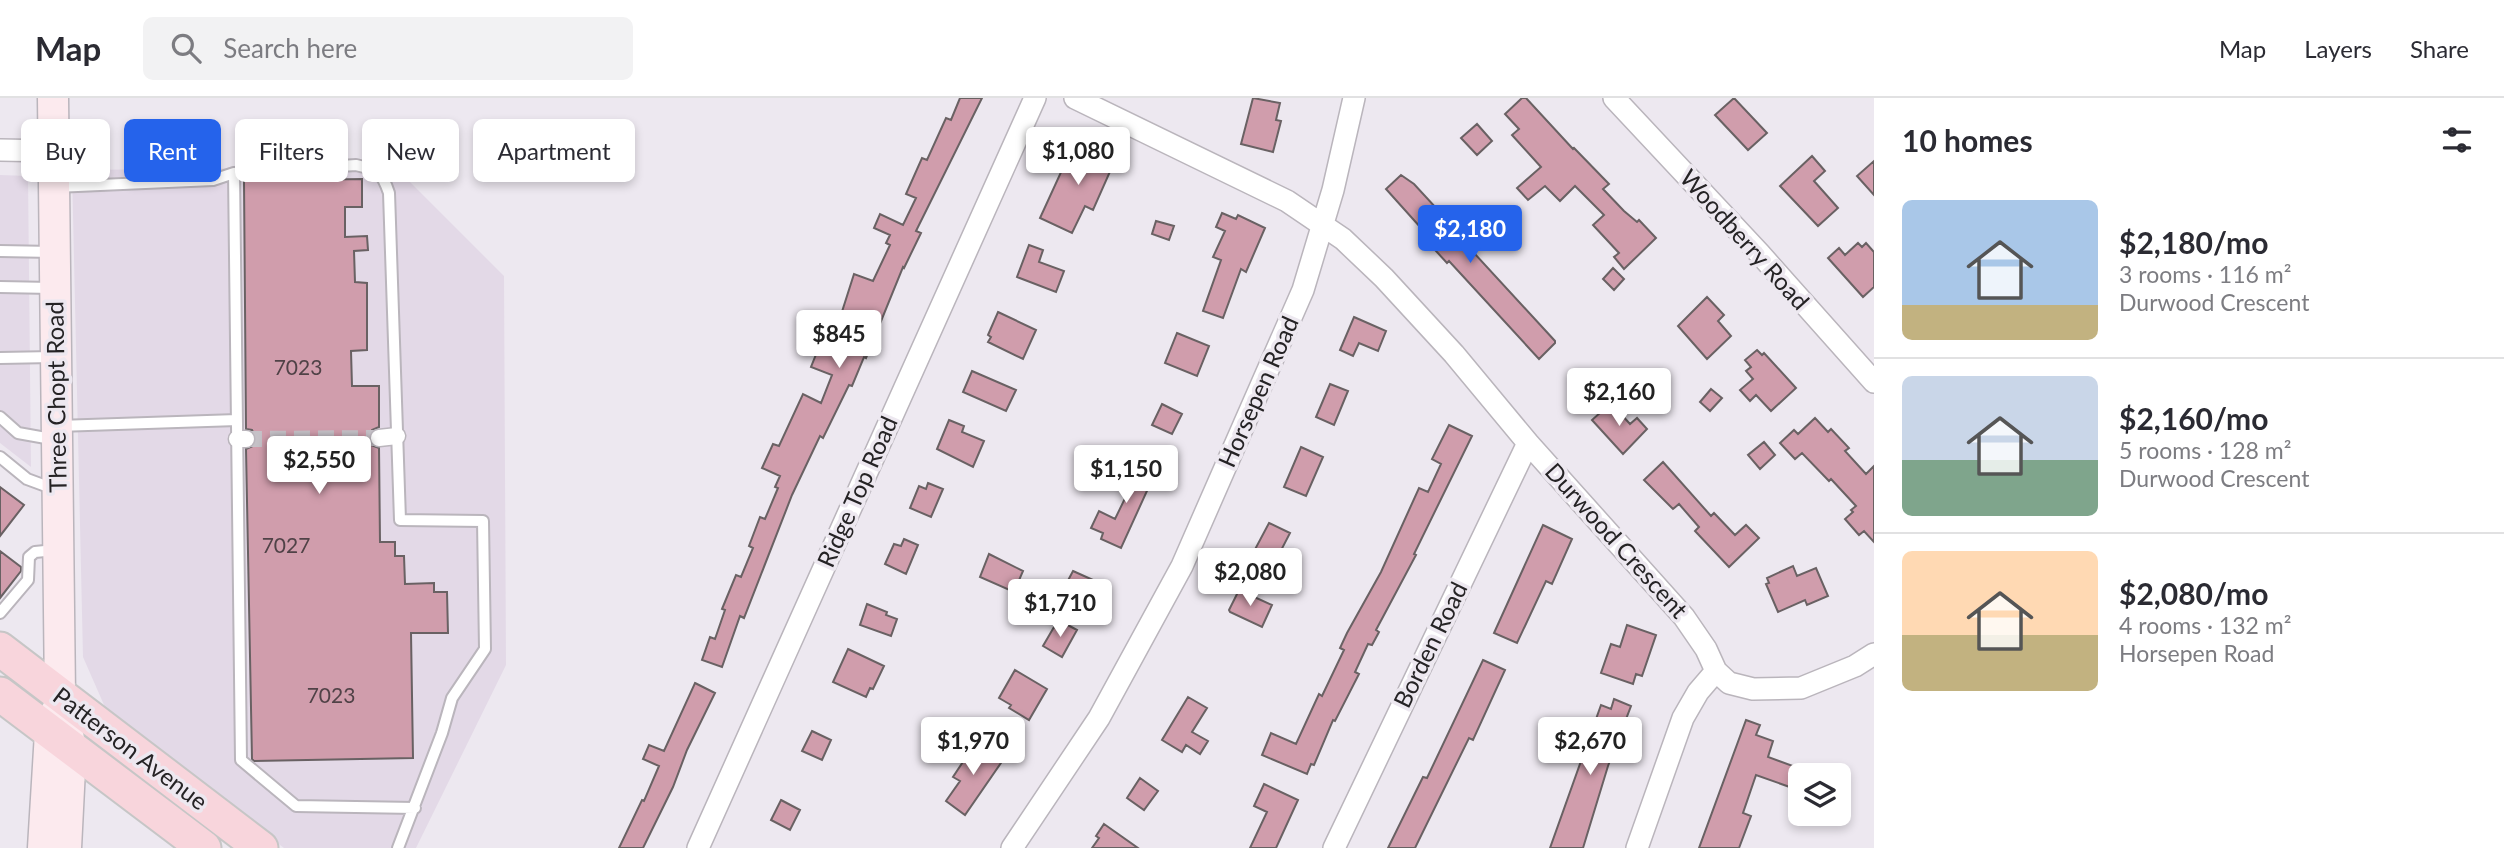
<!DOCTYPE html>
<meta charset="utf-8">
<style>
body{margin:0;font-family:Lato,sans-serif;background:#f2f2f3;color:#2b2b33;height:100vh;display:flex;flex-direction:column;font-size:26px;white-space:nowrap}
*{box-sizing:border-box;margin:0}
p{font-size:23px;color:#7c7c81}
.icon{flex:none;width:38px;height:38px;fill:none;stroke:currentColor;stroke-width:2;stroke-linecap:round;stroke-linejoin:round}
.map{position:relative;flex:1;overflow:hidden}
.drawer{display:flex;flex-direction:column;background:#fff;width:630px}
.drawer>*{flex:none}
.banner{position:absolute;left:21px;top:21px;width:665px;height:63px;display:flex;gap:14px}
.tools{position:absolute;left:1788px;top:665px;display:grid;gap:14px}
.tools a{display:grid;place-items:center;width:63px;height:63px;border-radius:10px;background:#fff;box-shadow:0 4px 10px #0003;font-size:35px}
.price{position:absolute;translate:-50% -60px;padding:0 16px;border-radius:7px;background:#fff;color:#222;font-size:23px;line-height:46px;filter:drop-shadow(0 2px 4px #0008)}
.price::after{content:'';position:absolute;left:50%;top:42px;width:21px;height:16px;margin-left:-10px;background:inherit;clip-path:polygon(0 0,100% 0,50% 100%)}
.price.active{background:#2563eb;color:#fff}
ul{padding:0;list-style:none}
li{display:flex;align-items:center;gap:21px;height:175px;padding:0 28px}
li+li{border-top:2px solid #e1e1e2}
li span{display:grid;place-items:center;flex:none;width:196px;height:140px;border-radius:10px;color:#555}
li>.icon{margin-inline-start:auto}
span .icon{width:84px;height:84px;fill:#fffc;stroke-width:1}
li b{font-size:30px}
h2{display:flex;justify-content:space-between;align-items:center;height:84px;padding:0 28px;font-size:30px}
.tag{padding:0 24px;border-radius:10px;background:#fff;box-shadow:0 4px 10px #0003;font-size:24px;line-height:63px}
.tag.active{background:#2563eb;color:#fff}
header{display:flex;align-items:center;gap:42px;box-sizing:border-box;height:98px;padding:0 35px;background:#fff;border-bottom:2px solid #e1e1e2}
header strong{font-size:33px}
nav{display:flex;gap:38px;margin-inline-start:auto;font-size:24px}
.search{width:490px;height:63px;background:#f2f2f3;display:flex;align-items:center;gap:18px;box-sizing:border-box;padding:0 24px;border-radius:10px;color:#7c7c81;font-size:26px}
main{display:flex;flex:1;min-height:0}
.map>svg:first-child{display:block}
</style>
<header>
<strong>Map</strong>
<div class="search"><svg class="icon" aria-label="search" viewBox="0 0 24 24"><circle cx="10" cy="10" r="6"/><path d="M15 15l6 6"/></svg>Search here</div>
<nav><a>Map</a><a>Layers</a><a>Share</a></nav>
</header>
<main>
<div class="map">
<svg width="1874" height="750" viewBox="0 0 1874 750">
<rect width="100%" height="100%" fill="#ede8f0"/>
<path fill="#e3d9e7" d="M 395,69 L 504,178 L 506,567 L 416,750 L 284,750 L 108,616 L 83,559 L 72,72 Z
M 0,77 L 28,78 L 31,369 L 0,345 Z"/>
<path fill="#d09dac" stroke="#696163" stroke-width="2" d="M 960,0 L 982,0 L 916,133 L 921,135 L 904,170 L 903,169 L 866,260 L 864,259 L 852,288 L 849,287 L 823,340 L 820,338 L 792,397 L 744,520 L 740,518 L 722,569 L 702,562 L 710,539 L 715,541 L 725,512 L 722,511 L 736,477 L 741,479 L 753,450 L 749,448 L 760,419 L 765,421 L 778,390 L 775,389 L 780,378 L 762,370 L 773,346 L 779,348 L 803,296 L 821,305 L 832,277 L 811,269 L 821,244 L 842,254 L 854,225 L 840,220 L 854,176 L 873,183 L 890,147 L 886,145 L 890,137 L 874,130 L 880,116 L 903,127 L 916,100 L 906,96 L 922,60 L 927,62 L 946,20 L 951,22 Z
M 1253,0 L 1280,5 L 1276,22 L 1281,23 L 1273,54 L 1241,46 Z
M 1522,0 L 1526,0 L 1573,51 L 1574,50 L 1609,86 L 1603,91 L 1624,113 L 1637,124 L 1639,122 L 1656,140 L 1624,171 L 1614,159 L 1619,155 L 1593,127 L 1604,117 L 1575,88 L 1560,103 L 1545,88 L 1528,102 L 1517,90 L 1541,69 L 1512,37 L 1519,31 L 1505,16 Z
M 1734,0 L 1767,35 L 1748,52 L 1715,17 Z
M 1477,26 L 1492,43 L 1477,57 L 1461,40 Z
M 1073,48 L 1089,54 L 1091,49 L 1116,60 L 1093,112 L 1085,108 L 1072,135 L 1040,120 Z
M 1812,58 L 1825,73 L 1814,83 L 1838,110 L 1818,128 L 1780,88 Z
M 1874,63 L 1874,97 L 1857,78 Z
M 1401,77 L 1414,86 L 1448,123 L 1449,121 L 1467,139 L 1463,143 L 1555,243 L 1555,245 L 1539,261 L 1449,163 L 1447,165 L 1436,153 L 1439,150 L 1386,91 Z
M 362,81 L 362,109 L 345,109 L 345,139 L 367,138 L 368,152 L 354,153 L 355,184 L 367,185 L 367,252 L 351,253 L 352,288 L 379,288 L 379,329 L 372,332 L 369,340 L 371,347 L 379,350 L 380,444 L 395,444 L 395,458 L 404,458 L 405,486 L 434,485 L 434,494 L 447,494 L 448,535 L 411,535 L 413,660 L 254,663 L 252,661 L 246,351 L 255,347 L 256,340 L 252,332 L 246,331 L 244,83 Z
M 1222,115 L 1236,121 L 1238,117 L 1265,130 L 1246,174 L 1241,171 L 1223,220 L 1203,213 L 1221,162 L 1213,159 L 1225,133 L 1216,129 Z
M 1156,123 L 1174,128 L 1169,142 L 1152,136 Z
M 1858,145 L 1862,149 L 1866,145 L 1874,154 L 1874,189 L 1863,199 L 1828,160 L 1839,150 L 1845,157 Z
M 1029,147 L 1043,152 L 1039,164 L 1064,173 L 1056,194 L 1017,179 Z
M 1613,170 L 1624,181 L 1614,192 L 1603,181 Z
M 1707,199 L 1724,217 L 1718,223 L 1731,238 L 1707,261 L 1678,228 Z
M 998,214 L 1036,232 L 1023,261 L 988,244 L 991,239 L 988,237 Z
M 1354,219 L 1386,233 L 1378,253 L 1359,245 L 1353,258 L 1340,252 Z
M 1177,235 L 1209,248 L 1197,278 L 1165,265 Z
M 1757,252 L 1762,257 L 1764,255 L 1796,290 L 1771,313 L 1756,297 L 1750,303 L 1740,292 L 1753,281 L 1746,273 L 1751,269 L 1745,262 Z
M 972,273 L 1016,292 L 1006,313 L 963,294 Z
M 1330,286 L 1348,293 L 1334,327 L 1316,319 Z
M 1711,291 L 1722,300 L 1710,313 L 1700,304 Z
M 1611,305 L 1630,326 L 1637,320 L 1647,331 L 1623,356 L 1592,322 Z
M 1162,306 L 1182,316 L 1172,336 L 1152,327 Z
M 1815,320 L 1828,334 L 1831,331 L 1849,350 L 1845,353 L 1866,376 L 1874,368 L 1874,444 L 1864,433 L 1859,437 L 1845,421 L 1853,414 L 1851,412 L 1856,408 L 1831,381 L 1829,383 L 1802,355 L 1795,361 L 1780,345 L 1794,332 L 1798,336 Z
M 949,322 L 964,328 L 962,334 L 984,343 L 973,369 L 937,351 Z
M 1449,327 L 1472,338 L 1414,456 L 1416,457 L 1376,532 L 1379,534 L 1372,547 L 1368,546 L 1355,574 L 1359,576 L 1335,623 L 1333,622 L 1314,667 L 1311,666 L 1307,676 L 1262,657 L 1271,635 L 1296,646 L 1319,596 L 1322,598 L 1344,552 L 1340,550 L 1347,535 L 1381,474 L 1419,390 L 1428,394 L 1441,366 L 1432,361 Z
M 1764,344 L 1775,357 L 1760,371 L 1748,357 Z
M 1301,349 L 1323,359 L 1306,398 L 1284,389 Z
M 1124,364 L 1135,368 L 1136,365 L 1156,373 L 1121,450 L 1101,441 L 1103,435 L 1091,430 L 1099,413 L 1115,421 L 1131,388 L 1127,386 L 1128,383 L 1117,378 Z
M 1663,364 L 1711,418 L 1714,415 L 1735,437 L 1746,427 L 1759,440 L 1729,469 L 1695,433 L 1699,429 L 1679,406 L 1673,411 L 1644,382 Z
M 928,385 L 943,391 L 931,419 L 910,410 L 919,388 L 926,391 Z
M 0,389 L 24,407 L 0,438 Z
M 1269,425 L 1290,435 L 1273,468 L 1252,457 Z
M 1543,427 L 1572,441 L 1552,486 L 1546,483 L 1517,545 L 1494,535 Z
M 904,441 L 918,447 L 906,476 L 885,466 L 894,446 L 901,448 Z
M 0,453 L 21,469 L 21,473 L 0,500 Z
M 989,456 L 1023,473 L 1014,494 L 980,479 Z
M 1793,468 L 1797,478 L 1816,470 L 1828,498 L 1807,507 L 1805,502 L 1778,514 L 1766,486 L 1769,485 L 1767,480 Z
M 1073,473 L 1102,486 L 1092,507 L 1072,496 L 1073,494 L 1064,490 Z
M 1239,492 L 1272,507 L 1262,529 L 1230,514 L 1229,512 Z
M 867,506 L 887,514 L 886,517 L 897,521 L 891,538 L 860,527 Z
M 1064,525 L 1077,532 L 1062,559 L 1043,548 L 1054,529 L 1060,532 Z
M 1627,527 L 1656,537 L 1642,578 L 1636,576 L 1633,586 L 1601,575 L 1611,546 L 1620,549 Z
M 848,551 L 884,568 L 873,591 L 870,590 L 866,599 L 833,584 Z
M 1483,562 L 1505,572 L 1473,642 L 1469,640 L 1415,750 L 1388,750 L 1423,679 L 1427,680 Z
M 1015,572 L 1047,591 L 1029,622 L 1009,610 L 1011,607 L 999,600 Z
M 695,585 L 715,595 L 687,652 L 673,689 L 643,750 L 619,750 L 642,702 L 644,703 L 659,668 L 643,661 L 649,647 L 664,653 Z
M 1188,599 L 1207,610 L 1192,634 L 1208,643 L 1200,656 L 1186,647 L 1182,654 L 1162,642 Z
M 1614,601 L 1631,608 L 1608,668 L 1583,750 L 1550,750 L 1601,607 L 1611,611 Z
M 1746,622 L 1760,627 L 1756,637 L 1773,643 L 1768,659 L 1801,671 L 1801,693 L 1756,677 L 1743,715 L 1751,718 L 1739,750 L 1699,750 Z
M 812,633 L 831,642 L 822,662 L 802,653 Z
M 976,644 L 1003,662 L 965,717 L 946,703 L 960,683 L 953,679 Z
M 1140,680 L 1158,693 L 1144,712 L 1127,700 Z
M 1264,686 L 1298,702 L 1276,750 L 1250,750 L 1267,714 L 1254,708 Z
M 781,702 L 800,712 L 790,732 L 771,722 Z
M 1104,726 L 1138,750 L 1092,750 L 1099,740 L 1096,738 Z"/>
<g fill="none" stroke-linecap="round" stroke-linejoin="round">
<path stroke="#c5c1c7" stroke-width="16" stroke-dasharray="16 8" stroke-linecap="butt" d="M 246,341 L 379,340"/>
<g stroke="#bab5bc" stroke-width="14">
<path id="service" d="M 234,75 L 241,662 L 296,708 L 415,710
M 55,89 L 213,82 L 234,75 L 356,67 C 378,72 382,74 389,95 L 400,422 L 483,423 L 485,551 L 452,600 L 442,635 L 398,750
M 0,153 L 53,154
M 0,189 L 52,190
M 0,260 L 53,259
M 0,319 L 18,335 L 57,342
M 58,328 L 237,322
M 0,359 L 27,381 L 54,391
M 0,515 L 28,482 L 29,459 L 35,454 L 55,452"/>
</g>
<g stroke="#bab5bc" stroke-width="19">
<path id="pedestrian" d="M 379,340 L 397,338
M 237,341 L 246,341"/>
</g>
<g stroke="#bab5bc" stroke-width="24">
<path id="minor" d="M 1075,0 L 1287,103 L 1343,141 L 1384,180 L 1454,256 L 1528,345 L 1684,519 L 1706,551 L 1716,573 L 1729,585 L 1753,591 L 1801,590 L 1855,568 L 1874,556
M 1614,0 L 1760,156 L 1874,284
M 0,52 L 53,53
M 698,750 L 1035,0
M 1012,750 L 1099,620 L 1182,468 L 1303,192 L 1333,92 L 1354,0
M 1334,750 L 1528,345
M 1637,750 L 1683,620 L 1698,594 L 1716,573"/>
</g>
<g stroke="#bab5bc" stroke-width="33">
<path id="secondary" d="M 53,0 L 60,597 L 71,651 L 66,750
M 43,750 L 50,635 L 56,614"/>
</g>
<g stroke="#c6c6c6" stroke-width="37">
<path id="primary" d="M 0,551 L 261,750
M 0,596 L 204,750"/>
</g>
<use href="#service" stroke="#fff" stroke-width="10"/>
<use href="#pedestrian" stroke="#fff" stroke-width="16"/>
<use href="#minor" stroke="#fff" stroke-width="21"/>
<use href="#secondary" stroke="#fceaee" stroke-width="30"/>
<use href="#primary" stroke="#f8d5dc" stroke-width="33"/>
</g>
<g text-anchor="middle" stroke-width="7" stroke-linejoin="round" paint-order="stroke">
<g font-size="21" fill="#504247">
<text x="298" y="277">7023</text>
<text x="286" y="455">7027</text>
<text x="331" y="605">7023</text>
</g>
<g font-size="24" fill="#252325" stroke="#ede8f0">
<text transform="translate(1744 142) rotate(48)" y="8">Woodberry Road</text>
<text transform="translate(1259 294) rotate(-66)" y="8">Horsepen Road</text>
<text transform="translate(57 299) rotate(-91)" y="8">Three Chopt Road</text>
<text transform="translate(858 394) rotate(-66)" y="8">Ridge Top Road</text>
<text transform="translate(1616 443) rotate(48)" y="8">Durwood Crescent</text>
<text transform="translate(1431 547) rotate(-64)" y="8">Borden Road</text>
<text transform="translate(130 651) rotate(37)" y="8">Patterson Avenue</text>
</g>
</g>
</svg>
<div class="tools">
<a><svg class="icon" aria-label="layers" viewBox="0 0 24 24"><path d="M12 4l9 5-9 5-9-5zM3 14l9 5 9-5"/></svg></a>
</div>
<b class="price" style="left:1078px;top:89px">$1,080</b>
<b class="price active" style="left:1470px;top:167px">$2,180</b>
<b class="price" style="left:839px;top:272px">$845</b>
<b class="price" style="left:1619px;top:330px">$2,160</b>
<b class="price" style="left:319px;top:398px">$2,550</b>
<b class="price" style="left:1126px;top:407px">$1,150</b>
<b class="price" style="left:1250px;top:510px">$2,080</b>
<b class="price" style="left:1060px;top:541px">$1,710</b>
<b class="price" style="left:973px;top:679px">$1,970</b>
<b class="price" style="left:1590px;top:679px">$2,670</b>
<div class="banner">
<a class="tag">Buy</a>
<a class="tag active">Rent</a>
<a class="tag">Filters</a>
<a class="tag">New</a>
<a class="tag">Apartment</a>
</div>
</div>
<section class="drawer">
<h2>10 homes<svg class="icon" aria-label="filters" viewBox="0 0 24 24"><path d="M4 7h16M4 17h16"/><circle cx="9" cy="7" r="2"/><circle cx="15" cy="17" r="2"/></svg></h2>
<ul>
<li><span style="background:linear-gradient(#a9c7e8 75%,#c2b280 0)"><svg class="icon" aria-label="home" viewBox="0 0 24 24"><path d="M3 11l9-7 9 7M6 9v11h12V9"/></svg></span><div><b>$2,180/mo</b><p>3 rooms · 116 m²</p><p>Durwood Crescent</p></div></li>
<li><span style="background:linear-gradient(#c9d6e8 60%,#7fa58c 0)"><svg class="icon" aria-label="home" viewBox="0 0 24 24"><path d="M3 11l9-7 9 7M6 9v11h12V9"/></svg></span><div><b>$2,160/mo</b><p>5 rooms · 128 m²</p><p>Durwood Crescent</p></div></li>
<li><span style="background:linear-gradient(#ffd9b3 60%,#c2b280 0)"><svg class="icon" aria-label="home" viewBox="0 0 24 24"><path d="M3 11l9-7 9 7M6 9v11h12V9"/></svg></span><div><b>$2,080/mo</b><p>4 rooms · 132 m²</p><p>Horsepen Road</p></div></li>
</ul>
</section>
</main>
